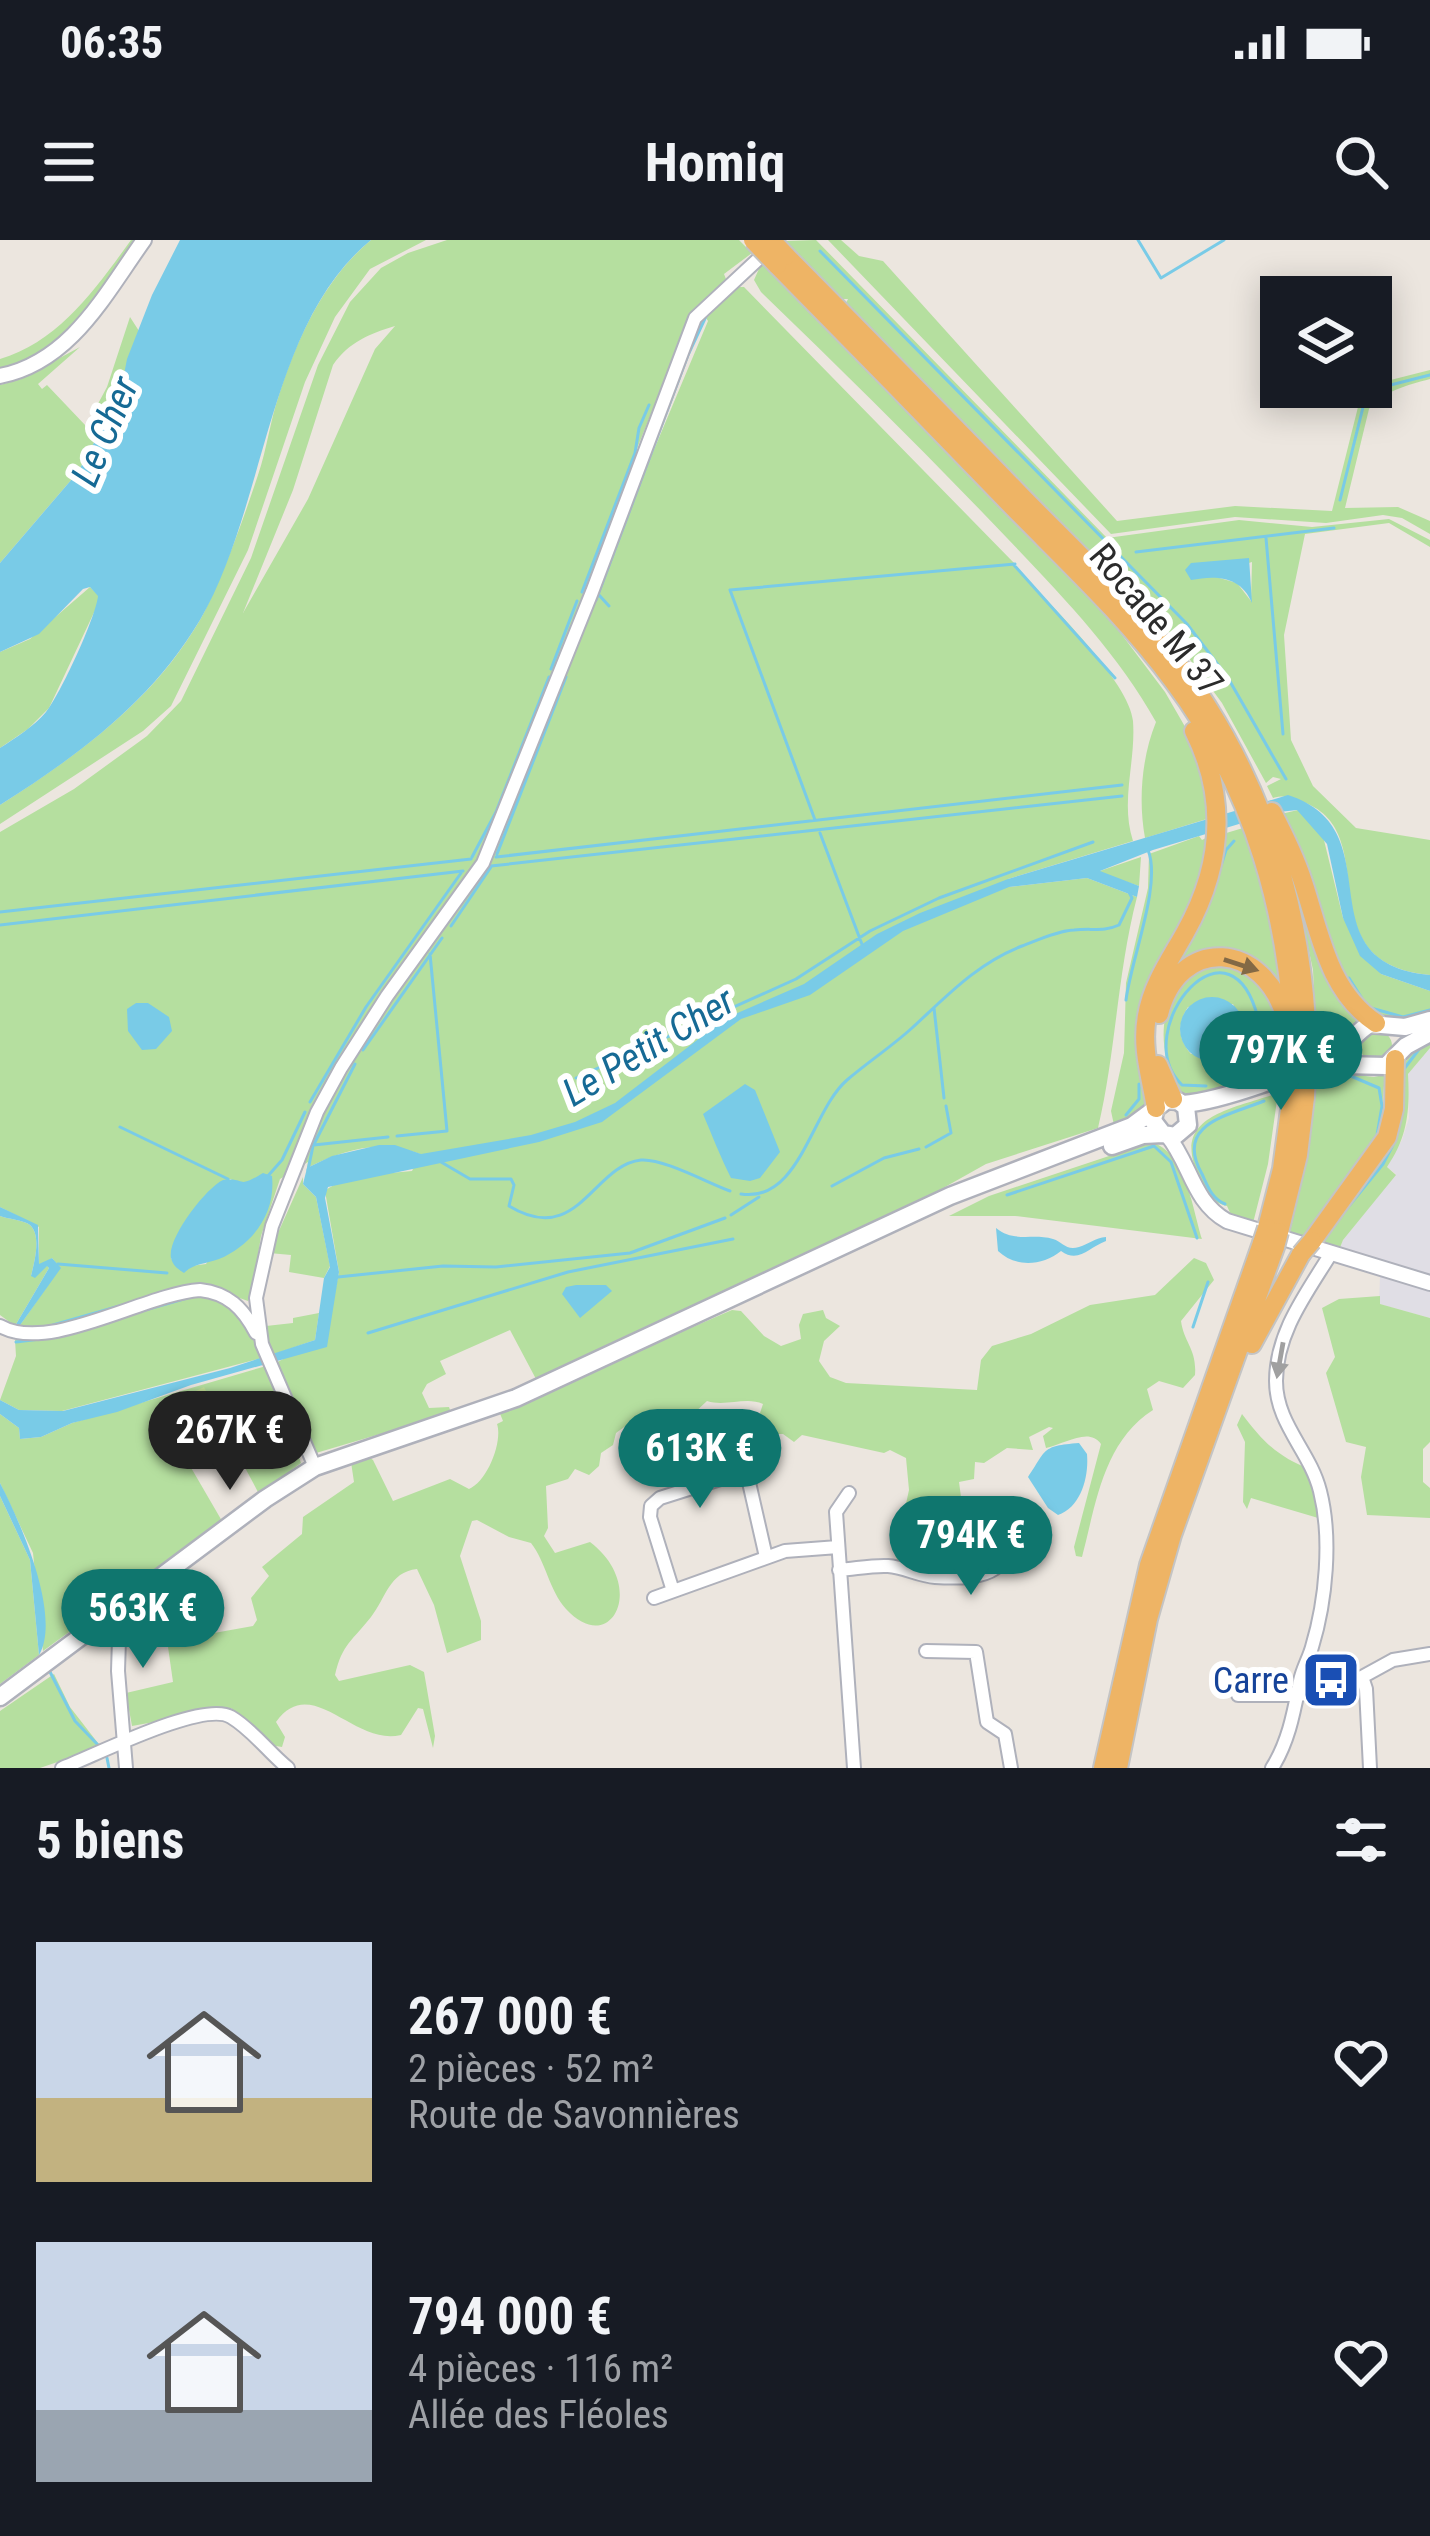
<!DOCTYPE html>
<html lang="fr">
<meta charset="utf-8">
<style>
body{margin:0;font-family:"Roboto Condensed",sans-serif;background:#242831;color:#f1f3f6;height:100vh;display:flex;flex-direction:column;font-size:45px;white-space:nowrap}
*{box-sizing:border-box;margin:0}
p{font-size:39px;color:#9ea1a6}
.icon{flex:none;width:66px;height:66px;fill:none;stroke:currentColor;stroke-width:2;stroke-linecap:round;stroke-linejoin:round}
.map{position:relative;height:1528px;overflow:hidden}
.sheet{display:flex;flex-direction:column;background:#171b24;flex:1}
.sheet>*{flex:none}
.tools{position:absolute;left:1260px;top:36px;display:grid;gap:24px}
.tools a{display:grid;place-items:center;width:132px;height:132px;border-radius:0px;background:#171b24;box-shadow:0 6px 30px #0003;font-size:60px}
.price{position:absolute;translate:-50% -102px;padding:0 27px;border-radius:42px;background:#0f766e;color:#fff;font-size:39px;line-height:78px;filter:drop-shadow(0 3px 6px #0008)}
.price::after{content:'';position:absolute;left:50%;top:72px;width:36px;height:27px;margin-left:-18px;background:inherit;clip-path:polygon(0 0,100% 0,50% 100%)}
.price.current{background:#222;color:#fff}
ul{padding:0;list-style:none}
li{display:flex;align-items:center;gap:36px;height:300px;padding:0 36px}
li span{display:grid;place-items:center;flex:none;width:336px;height:240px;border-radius:0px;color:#555}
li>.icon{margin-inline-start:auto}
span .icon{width:144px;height:144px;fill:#fffc;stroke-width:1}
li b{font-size:51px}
h2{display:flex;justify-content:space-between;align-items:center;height:144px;padding:0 36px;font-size:51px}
.status{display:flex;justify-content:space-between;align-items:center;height:84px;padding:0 60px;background:#171b24;direction:ltr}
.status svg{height:33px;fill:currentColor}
header{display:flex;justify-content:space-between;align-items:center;height:156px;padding:0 36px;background:#171b24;font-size:54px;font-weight:700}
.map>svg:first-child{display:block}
</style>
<div class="status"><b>06:35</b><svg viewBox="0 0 49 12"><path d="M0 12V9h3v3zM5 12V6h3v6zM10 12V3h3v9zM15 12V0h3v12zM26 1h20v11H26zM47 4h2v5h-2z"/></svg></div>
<header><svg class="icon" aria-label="menu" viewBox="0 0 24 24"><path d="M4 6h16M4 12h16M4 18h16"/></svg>Homiq<svg class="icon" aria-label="search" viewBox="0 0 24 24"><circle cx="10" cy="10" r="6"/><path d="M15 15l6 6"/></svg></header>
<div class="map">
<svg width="1430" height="1528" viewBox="0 0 1430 1528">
<rect width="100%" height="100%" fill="#ece6df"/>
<path fill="#e0dee5" d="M 1430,808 L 1430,1040 L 1339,1010 L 1343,1000 L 1396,934 L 1387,927 L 1402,900 L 1409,878 L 1408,834 Z
M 1380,1036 L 1430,1050 L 1430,1078 L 1379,1064 Z"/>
<path fill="#b5df9f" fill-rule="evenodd" d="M 131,0 L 137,0 C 99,53 67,113 0,130 L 0,119 C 59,102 97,47 131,0 Z
M 371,0 L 426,0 L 370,29 L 335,77 L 305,142 L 248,310 L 171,466 L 143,491 L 0,584 L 0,565 C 78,515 152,462 200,380 C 220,344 245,275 258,235 C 267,209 270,181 279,155 C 297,98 325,38 371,0 Z
M 447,0 L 739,0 L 752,13 L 724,34 L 729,47 L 744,47 L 1015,324 L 1015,328 C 1045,358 1130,442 1133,481 C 1136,522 1120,561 1133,601 L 1008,639 L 1009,647 L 1087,638 L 1137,657 C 1117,734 1116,812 1098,888 L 986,924 L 920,961 L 536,1139 L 510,1090 L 440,1121 L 446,1134 L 427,1144 L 422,1153 L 429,1168 L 449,1167 L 451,1173 L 316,1213 L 272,1125 L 326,1096 L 339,1032 L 325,951 C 345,934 385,934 412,931 L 420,914 C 380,899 345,909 307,928 L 308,922 L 280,939 L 261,996 L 252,1053 L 248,1061 L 214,1049 L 50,1088 L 18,1088 L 60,1028 L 52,1018 L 39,1027 L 39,987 L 0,967 L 0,592 L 74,549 L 147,496 L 181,461 L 251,318 L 318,125 L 350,62 L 381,28 L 408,13 ZM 699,66 L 708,81 L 624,281 L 615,263 L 686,87 ZM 395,86 L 375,109 L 308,259 L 243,373 L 293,250 L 333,125 C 349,102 369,94 395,86 ZM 230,939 L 243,945 L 257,939 L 206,1024 L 191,1026 L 171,1019 C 175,982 203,960 230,939 Z
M 816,0 L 1107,298 L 1239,280 L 1312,287 L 1389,279 L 1430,300 L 1430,307 L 1389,283 L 1305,294 L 1284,395 L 1291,500 L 1313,546 L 1356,588 L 1430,600 L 1430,735 C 1305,723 1384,598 1308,564 C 1295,559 1288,554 1273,558 L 1267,546 L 1281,539 L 1273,537 L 1266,543 L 1222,463 L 1171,394 L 846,63 L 848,59 L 842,59 L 786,1 ZM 1252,322 L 1251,361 L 1237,343 L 1209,335 Z
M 828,0 L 841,0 L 859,16 L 883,21 L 1117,281 L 1235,266 L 1332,271 L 1363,147 L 1430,130 L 1430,139 C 1407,145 1384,151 1369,169 L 1345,268 L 1398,267 L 1430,281 L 1430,294 L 1402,278 L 1383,275 L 1326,283 L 1235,277 L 1111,294 Z
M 762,22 L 1113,383 L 1165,452 L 1195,504 L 1202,522 L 1210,578 L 1145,598 C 1138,560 1142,516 1156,482 C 1117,412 1062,356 1007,298 C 927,214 845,133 761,52 L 754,40 Z
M 130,77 L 139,91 L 120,155 L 78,232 L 0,323 L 0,145 L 21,139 L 80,107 L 38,144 L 42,149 L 47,145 L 86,186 L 107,147 Z
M 90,347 L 98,355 L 98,364 L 49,468 L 28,489 L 0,508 L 0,412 L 30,399 Z
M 1298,570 L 1323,596 L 1343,678 L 1381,734 L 1430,751 L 1430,775 C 1410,779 1384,783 1367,770 C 1333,743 1297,619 1281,574 Z
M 1243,588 L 1268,666 L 1282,749 L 1251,719 L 1172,735 L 1223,594 Z
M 1199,596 L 1202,600 L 1210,596 L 1203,641 L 1153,736 L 1146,866 L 1129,882 L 1114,885 L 1111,871 L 1124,813 L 1126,743 L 1148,648 L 1149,614 Z
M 1141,617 L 1139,646 L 1097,632 Z
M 1293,636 L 1361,779 L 1348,799 L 1317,817 L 1313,730 Z
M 1220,724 L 1257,736 L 1279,777 L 1279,830 C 1249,840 1206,866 1176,850 C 1154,796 1157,742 1220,724 ZM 1233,764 L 1245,790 L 1238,809 L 1191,814 C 1178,799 1177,784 1188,767 Z
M1360 806a16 16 0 1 1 32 0a16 16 0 1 1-32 0Z
M 1430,798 L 1430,808 L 1408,834 C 1410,869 1408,897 1387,927 L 1396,935 L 1343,1000 L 1339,1010 L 1320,1004 C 1339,979 1362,954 1377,926 C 1399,885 1383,824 1430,798 Z
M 1330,832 L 1374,837 L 1388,834 L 1389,845 L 1384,846 L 1379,900 L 1304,1000 L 1289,996 L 1306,923 L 1315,837 Z
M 1278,853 L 1268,924 L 1252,987 L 1232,977 L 1227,966 C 1212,963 1208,953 1201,940 C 1167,876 1231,870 1278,853 Z
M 1151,902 C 1186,912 1192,967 1202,999 L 1015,976 L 949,976 L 989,956 Z
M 303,937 L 303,944 L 316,957 L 330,1026 L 324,1038 L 289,1032 L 291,1015 L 269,1013 Z
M 0,976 C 7,979 24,980 30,985 C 42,996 34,1023 31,1036 L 47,1025 L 49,1028 L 15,1086 L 0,1075 Z
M 1194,1018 L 1206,1023 L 1214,1040 L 1181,1081 C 1184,1103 1197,1109 1195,1135 L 1183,1148 L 1159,1141 L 1147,1149 L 1153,1170 C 1103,1202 1096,1264 1082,1317 L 1076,1316 L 1074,1307 L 1101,1204 C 1089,1187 1065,1204 1046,1208 L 1043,1196 L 1053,1188 L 1049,1187 L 1029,1197 L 1033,1210 L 1007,1208 L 984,1223 L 975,1222 L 974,1239 L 959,1242 L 963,1272 L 956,1276 L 934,1331 L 898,1322 L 895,1314 L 909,1250 L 906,1218 L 890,1210 L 884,1213 L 802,1195 L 794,1202 L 783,1194 L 770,1194 L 768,1188 L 757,1182 L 763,1164 C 746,1156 726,1167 707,1161 L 692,1175 L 646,1171 L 616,1193 L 613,1205 L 601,1213 L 599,1226 L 589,1235 L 575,1229 L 568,1239 L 546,1246 L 548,1288 L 544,1296 L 555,1313 L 590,1302 C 648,1346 611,1418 566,1369 C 549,1350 546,1322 531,1303 L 509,1297 L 477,1280 L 472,1281 L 460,1316 L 481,1381 L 481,1400 L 447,1413 L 434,1365 L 417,1329 C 389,1332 386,1358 371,1377 C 353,1400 342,1404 335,1435 L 339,1441 L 410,1425 L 424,1432 L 435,1496 L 433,1508 L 423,1469 L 418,1468 L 401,1495 C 354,1507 312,1432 276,1482 L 285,1497 L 282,1507 L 270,1505 L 231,1468 L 132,1486 L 126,1453 L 173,1442 L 168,1407 L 175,1406 L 175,1400 L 253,1386 L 257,1380 L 251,1358 L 269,1336 L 262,1327 L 302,1294 L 303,1277 L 354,1242 L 351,1222 L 369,1217 L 373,1220 L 393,1261 L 450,1239 L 469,1249 C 487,1242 503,1202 497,1184 L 503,1181 L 499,1171 L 732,1070 L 741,1071 L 764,1096 L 781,1106 L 801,1099 L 799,1085 L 803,1074 L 823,1070 L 826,1078 L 840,1086 L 824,1101 L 819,1121 L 830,1137 L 846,1143 L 977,1150 L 981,1120 L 992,1106 L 1031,1094 L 1090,1065 L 1155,1055 Z
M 207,1054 L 240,1071 L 262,1118 L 62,1171 L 19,1170 L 0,1160 L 16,1116 L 15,1100 L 174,1058 Z
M 1380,1056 L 1380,1064 L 1430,1078 L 1430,1202 L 1423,1209 L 1423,1242 L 1430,1248 L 1430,1278 L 1367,1275 L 1361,1237 L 1366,1207 L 1346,1202 L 1326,1133 L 1335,1117 L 1322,1068 L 1339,1059 Z
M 319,1073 L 315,1100 L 269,1116 L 266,1086 L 293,1083 L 293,1078 Z
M 266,1126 L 301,1223 L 259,1254 L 226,1192 L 186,1219 L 222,1281 L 43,1411 L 33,1313 L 0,1243 L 0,1174 L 19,1188 L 20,1199 L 41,1197 L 72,1183 Z
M 1242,1174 C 1263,1202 1279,1218 1312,1230 L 1325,1280 L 1251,1258 L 1247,1269 L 1243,1262 L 1245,1202 L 1237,1185 Z
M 0,1256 L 30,1320 L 39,1415 L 0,1444 Z
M 54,1434 L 70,1467 L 101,1507 L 40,1528 L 0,1528 L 0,1471 Z"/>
<path fill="#c7e69b" d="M 204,1147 L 226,1191 L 183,1215 L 159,1169 Z"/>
<path fill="#79cbe7" d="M 180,0 L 371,0 C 267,85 267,265 200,380 C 151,462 79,515 0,565 L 0,508 C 17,497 33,487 46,472 C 60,455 96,377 98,356 L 90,347 L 83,349 L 39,394 L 0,412 L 0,323 L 78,232 L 120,155 L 127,119 L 152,55 Z
M 1249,318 L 1252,363 C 1241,336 1216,335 1191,340 L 1185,330 L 1191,323 Z
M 1288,555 C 1397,590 1299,722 1430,735 L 1430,751 L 1381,734 L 1360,716 L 1343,678 L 1327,604 L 1297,570 L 1279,572 L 1153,610 L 1100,631 L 1139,646 L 1137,657 L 1087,638 L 1009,647 L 903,691 L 810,755 L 741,779 L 602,882 L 539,902 L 328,947 L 325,958 L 339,1032 L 327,1107 L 191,1145 L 117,1172 L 72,1183 L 41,1197 L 20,1199 L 19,1188 L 0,1174 L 0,1160 L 19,1170 L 63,1171 L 230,1128 L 315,1100 L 324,1038 L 330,1027 L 316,957 L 303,944 L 307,928 L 332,916 L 379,905 L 395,905 L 421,914 L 531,895 L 575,882 L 615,863 L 726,778 L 804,744 L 877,694 L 920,673 L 1008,639 Z
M1180 789a32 32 0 1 1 64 0a32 32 0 1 1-64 0Z
M 136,763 L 148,763 L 169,777 L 172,791 L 156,809 L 142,810 L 128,791 L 127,769 Z
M 745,844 L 755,850 L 780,912 L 760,938 L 750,941 L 731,938 C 720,916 712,895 703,874 Z
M 263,933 L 272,936 C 276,974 252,1005 219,1019 C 206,1024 194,1023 184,1033 C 178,1029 173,1026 171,1018 C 167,998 206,948 223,940 C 248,937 235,950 263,933 Z
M 0,967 L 38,985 L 39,1024 L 52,1018 L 61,1028 L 18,1088 L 15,1086 L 49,1028 L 47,1026 L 35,1038 L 31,1036 C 34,1023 42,996 30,985 C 24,980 7,979 0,976 Z
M 996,988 C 1014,1003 1033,993 1053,999 C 1063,1002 1066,1011 1079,1007 C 1089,1004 1095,998 1106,997 L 1106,1001 C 1089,1007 1079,1024 1061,1011 C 1042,1026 1016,1028 998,1011 Z
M 576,1045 L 606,1045 L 612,1051 L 580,1078 L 562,1054 L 566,1047 Z
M 1079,1203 L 1087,1214 C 1089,1237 1081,1267 1058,1275 L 1048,1268 L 1028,1237 C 1047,1210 1040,1206 1079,1203 Z
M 0,1243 C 20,1281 62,1376 39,1415 L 30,1320 L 0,1256 Z"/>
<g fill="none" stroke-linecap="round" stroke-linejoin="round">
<path stroke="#79cbe7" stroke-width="3" d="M 1138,0 L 1161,38 L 1224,0
M 820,11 L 1187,384 L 1228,438 L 1286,539
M 1340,260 L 1367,151 L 1430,135
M 1266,298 L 1283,494
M 1136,312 L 1334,288
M 1013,324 L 1115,438
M 582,352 L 635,213 L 639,188 L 649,165
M 599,355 L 609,366
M 596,360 L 688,115 L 708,72
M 551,429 L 577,361
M 815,580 L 730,350 L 1015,324
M 820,593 L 863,707
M 497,614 L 566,437
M 472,617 L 496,572 L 549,437
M 496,617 L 1122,545
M 491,626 L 1122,556
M 1212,654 L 1226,610 L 1234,601
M 0,672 L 471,619
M 0,685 L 463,631
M 451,686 L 491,627
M 1349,738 L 1361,757
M 1126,760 C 1131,719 1162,644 1148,610
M 934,768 L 944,858
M 1371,768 L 1403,777 L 1430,770
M 363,810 L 442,698
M 1404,829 L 1420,808
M 576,838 L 796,739 L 870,691 L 939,658 L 1093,602
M 1324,840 L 1346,834 L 1379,848 L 1382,866 L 1377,895
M 1206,846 L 1182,845 C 1126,791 1234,659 1260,787
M 310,862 L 366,767 L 461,633
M 1126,875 L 1139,859 L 1139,844
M 120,887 L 228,939
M 1397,894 L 1402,868
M 397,896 L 447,891 L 430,714
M 314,905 L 388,897
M 926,907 L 951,893 L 946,866
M 441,922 L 470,939 L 511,939 L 514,945 L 509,966 C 578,1008 593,925 641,920 C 662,918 708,943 730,951
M 308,930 L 313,906 L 355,824
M 267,937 L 282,920 L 305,872
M 832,946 L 884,918 L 919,909
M 741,954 C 800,963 811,871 847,840 C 868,822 891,807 912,788 C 947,756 976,724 1022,706 C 1038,700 1057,691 1074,690 C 1091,688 1104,692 1119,685 L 1132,658 L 1129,652
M 1007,955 L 1154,906 L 1171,922 L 1197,998
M 1225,964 C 1212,959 1208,947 1202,934 C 1174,884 1227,876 1264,861
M 1344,972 L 1383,924 L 1394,903
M 731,975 L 759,957
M 58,1024 L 167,1033
M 338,1037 L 443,1026 L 496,1027 L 630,1013 L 725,978
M 138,1072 L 187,1058
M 53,1085 L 130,1063
M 1193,1087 L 1208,1042
M 368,1093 L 568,1032 L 733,999
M 16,1102 L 48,1098
M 48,1428 L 75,1481 L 98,1505
M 107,1518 L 109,1528"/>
<g stroke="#afb1bb" stroke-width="16">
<path id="minor" d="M 0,1086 C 49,1114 144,1054 200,1050 C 228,1053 243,1068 256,1093
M 315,1227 L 262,1104 L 256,1058 L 272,986 L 317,872 L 341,828 L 387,756 L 483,623 L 592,352 L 695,78 L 768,10
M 849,1253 L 836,1272 L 854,1528
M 839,1330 C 855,1329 872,1325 888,1326 C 904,1327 919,1336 935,1337 C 988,1340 1017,1333 1010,1272
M 673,1351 L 650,1277 L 651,1266 L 660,1258 L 736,1234 L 748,1238 L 766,1317
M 654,1358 L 785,1311 L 838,1307
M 120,1368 L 118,1431 L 126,1528
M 926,1411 L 976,1412 L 987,1482 L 1005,1494 L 1011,1528
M 1362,1437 L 1366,1449 L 1370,1528
M 1238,1455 L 1300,1455 L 1362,1437 L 1393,1420 L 1430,1414
M 62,1528 C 94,1516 203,1460 231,1477 C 253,1490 269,1513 288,1528
M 1272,1528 C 1289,1501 1294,1471 1300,1441 C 1302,1430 1309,1418 1312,1407 C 1326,1361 1332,1298 1320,1251 C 1310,1211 1276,1184 1276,1141 C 1276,1093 1306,1054 1330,1015"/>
</g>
<g stroke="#afb1bb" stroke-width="18">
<path id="tertiary" d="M 0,136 C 71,122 105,54 144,0
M 1167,895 C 1191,924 1192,961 1227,981 L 1430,1043"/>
</g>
<g stroke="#afb1bb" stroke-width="21">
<path id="secondary" d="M 1311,835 L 1343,825 L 1386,826 L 1406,806 L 1430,793
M 1183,864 C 1222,861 1300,832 1335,814 C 1349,806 1356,791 1370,784 L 1405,787 L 1430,780
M 1112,906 L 1143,895 L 1163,894
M 0,1457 L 265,1259 L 315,1227 L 516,1158 L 950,956 L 1132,886 L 1167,860 L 1178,861 L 1186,867 L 1188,885 L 1175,896 L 1163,894 L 1153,881 L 1155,870"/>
</g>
<g stroke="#c4c4c4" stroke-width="22">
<path id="trunk" d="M 786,16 C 865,96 944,176 1022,257 C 1070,306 1122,355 1166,409 C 1257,522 1303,660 1307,805
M 777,25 C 856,105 935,186 1013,267 C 1068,323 1127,378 1174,442 C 1254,549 1290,678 1294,810
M 1272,572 C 1284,595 1295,617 1303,642 C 1320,693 1328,751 1376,783
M 1159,774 C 1179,694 1265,701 1286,779
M 1158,825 L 1173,859
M 1156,868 C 1151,837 1141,808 1147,776 C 1152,745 1170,720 1185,693 C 1222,627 1228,559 1194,491
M 1267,988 L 1282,929 L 1291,862
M 1279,992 L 1298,915 L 1305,857
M 1312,1001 L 1387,897 L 1394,869 L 1395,819
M 1252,1104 L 1301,1014
M 1103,1528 L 1149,1325 L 1262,1003
M 1118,1528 L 1148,1379 L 1172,1295 L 1275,1007"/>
</g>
<use href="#minor" stroke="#fff" stroke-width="12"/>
<use href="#tertiary" stroke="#fff" stroke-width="14"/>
<use href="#secondary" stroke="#fff" stroke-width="16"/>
<use href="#trunk" stroke="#eeb465" stroke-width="18"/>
<g stroke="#c4c4c4" stroke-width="22" stroke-linecap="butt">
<path id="trunk-bridge" d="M 753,0 L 777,25
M 771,0 L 786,16
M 1305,857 L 1307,805
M 1291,862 L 1294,810
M 1262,1003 L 1267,988
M 1275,1007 L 1279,992
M 1301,1014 L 1312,1001"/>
</g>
<use href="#trunk-bridge" stroke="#eeb465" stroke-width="18"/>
</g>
<defs><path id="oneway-solid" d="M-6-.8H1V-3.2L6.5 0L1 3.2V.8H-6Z" transform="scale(3)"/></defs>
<use fill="#836945" href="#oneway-solid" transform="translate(1241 725) rotate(18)"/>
<use fill="#a0a0a0" href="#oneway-solid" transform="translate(1280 1120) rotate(100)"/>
<defs>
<g id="bus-square" transform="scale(3)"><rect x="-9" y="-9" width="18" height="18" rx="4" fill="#1a4fb4" stroke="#fff"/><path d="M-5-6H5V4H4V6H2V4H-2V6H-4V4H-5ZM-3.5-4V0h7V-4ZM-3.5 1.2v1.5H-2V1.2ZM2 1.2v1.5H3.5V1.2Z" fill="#fff"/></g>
</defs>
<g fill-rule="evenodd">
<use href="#bus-square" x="1331" y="1440"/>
</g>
<g text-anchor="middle" stroke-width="12" stroke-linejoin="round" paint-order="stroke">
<g font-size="36" fill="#2b2b2b" stroke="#fff">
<text transform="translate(1157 379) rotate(50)" y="13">Rocade M 37</text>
</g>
<g font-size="36" fill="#164399" stroke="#fff" text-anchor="end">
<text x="1289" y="1453">Carre</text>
</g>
<g font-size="39" font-style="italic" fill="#166a95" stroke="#fff">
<text transform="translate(104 191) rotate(-67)" y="14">Le Cher</text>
<text transform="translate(648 806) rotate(-31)" y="14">Le Petit Cher</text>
</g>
</g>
</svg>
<div class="tools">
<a><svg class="icon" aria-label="layers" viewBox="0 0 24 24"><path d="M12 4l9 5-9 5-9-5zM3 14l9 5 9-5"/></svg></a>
</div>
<b class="price" style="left:1281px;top:873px">797K €</b>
<b class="price current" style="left:230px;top:1253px">267K €</b>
<b class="price" style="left:700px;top:1271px">613K €</b>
<b class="price" style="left:971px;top:1358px">794K €</b>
<b class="price" style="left:143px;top:1431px">563K €</b>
</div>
<section class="sheet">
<h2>5 biens<svg class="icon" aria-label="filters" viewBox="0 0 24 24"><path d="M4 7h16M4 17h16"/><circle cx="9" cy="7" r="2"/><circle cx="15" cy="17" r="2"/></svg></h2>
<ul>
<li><span style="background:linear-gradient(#c9d6e8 65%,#c2b280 0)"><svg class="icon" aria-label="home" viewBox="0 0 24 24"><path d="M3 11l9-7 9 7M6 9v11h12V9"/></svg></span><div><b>267 000 €</b><p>2 pièces · 52 m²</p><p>Route de Savonnières</p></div><svg class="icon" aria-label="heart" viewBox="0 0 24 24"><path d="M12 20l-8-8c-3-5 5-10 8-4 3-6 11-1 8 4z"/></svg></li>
<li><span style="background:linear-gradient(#c9d6e8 70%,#9aa5b1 0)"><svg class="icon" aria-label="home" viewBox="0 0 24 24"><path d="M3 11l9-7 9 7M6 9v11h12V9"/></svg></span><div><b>794 000 €</b><p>4 pièces · 116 m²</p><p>Allée des Fléoles</p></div><svg class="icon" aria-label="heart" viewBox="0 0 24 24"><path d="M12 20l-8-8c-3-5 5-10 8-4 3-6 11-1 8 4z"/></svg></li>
</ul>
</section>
